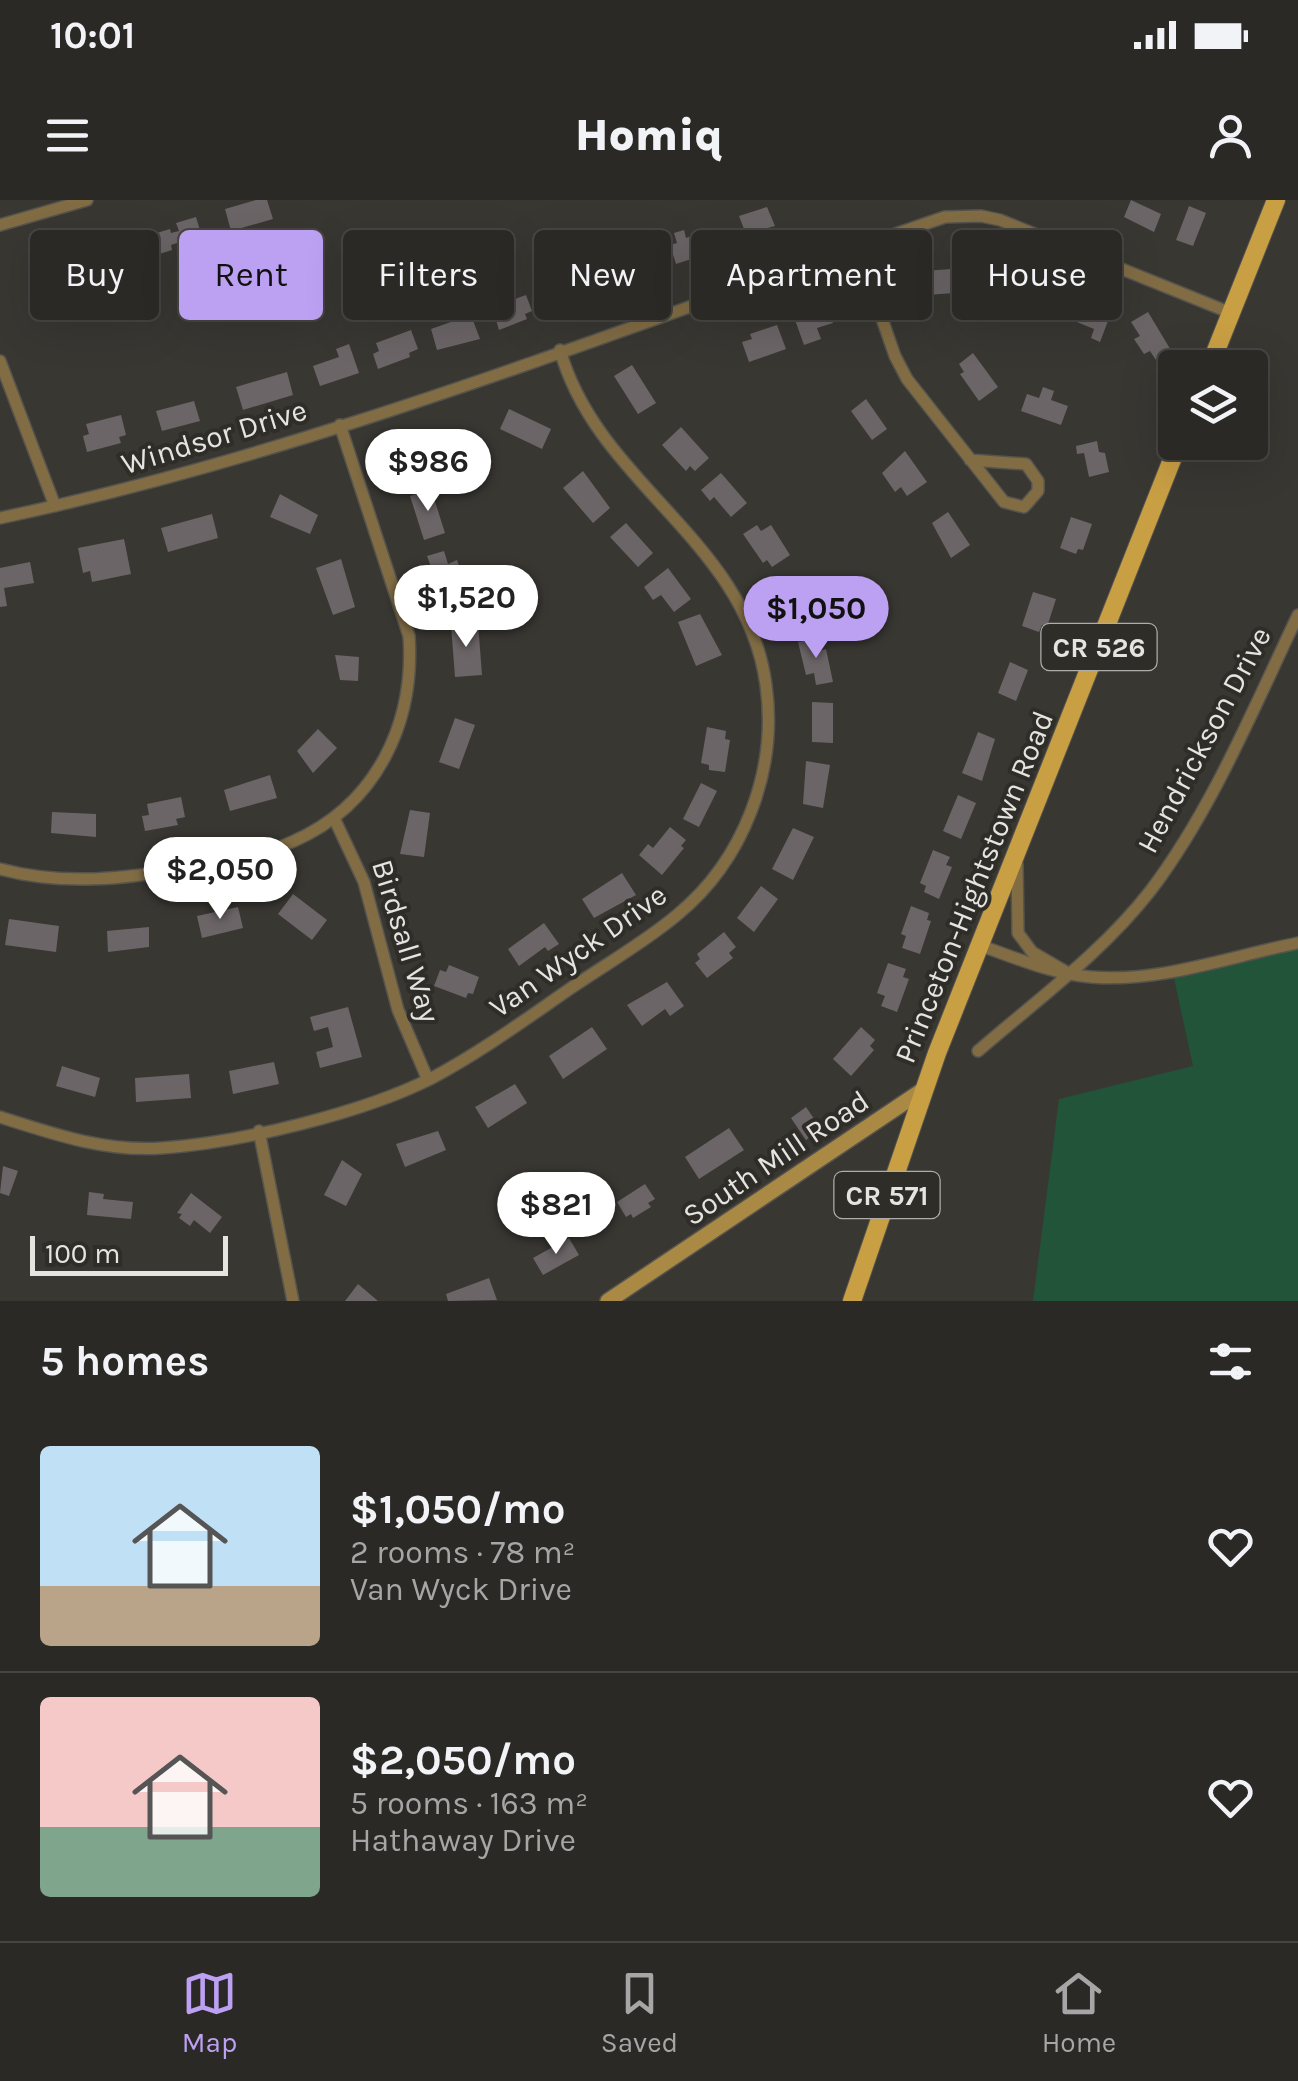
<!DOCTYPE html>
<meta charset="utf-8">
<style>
body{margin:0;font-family:Karla,sans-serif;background:#33312e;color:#f1f3f6;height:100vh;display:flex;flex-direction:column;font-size:38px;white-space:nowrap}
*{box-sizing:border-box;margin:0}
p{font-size:32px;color:#a6a6a7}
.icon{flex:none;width:55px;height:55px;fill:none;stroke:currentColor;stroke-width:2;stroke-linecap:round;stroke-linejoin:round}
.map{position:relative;height:1101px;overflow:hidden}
.panel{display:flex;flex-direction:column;background:#2b2926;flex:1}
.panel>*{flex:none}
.guide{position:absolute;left:30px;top:30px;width:1240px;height:90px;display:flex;gap:20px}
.buttons{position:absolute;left:1158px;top:150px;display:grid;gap:20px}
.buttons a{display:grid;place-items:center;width:110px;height:110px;border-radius:10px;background:#2b2926;box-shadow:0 10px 40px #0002,0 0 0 2px #474543;font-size:50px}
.scale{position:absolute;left:30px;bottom:25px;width:198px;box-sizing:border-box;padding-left:10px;border:5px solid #e5e4e1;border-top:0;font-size:28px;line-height:35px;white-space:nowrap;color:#e5e4e1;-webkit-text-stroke:8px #2f2d28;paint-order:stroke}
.price{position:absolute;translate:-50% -85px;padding:0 22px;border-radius:35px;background:#fff;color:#222;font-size:32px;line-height:65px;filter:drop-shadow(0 2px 5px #0008)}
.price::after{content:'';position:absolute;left:50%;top:60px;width:30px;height:22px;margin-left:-15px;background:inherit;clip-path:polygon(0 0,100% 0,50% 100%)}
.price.current{background:#bca0f2;color:#111}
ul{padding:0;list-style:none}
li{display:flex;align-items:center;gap:30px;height:250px;padding:0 40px}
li+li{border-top:2px solid #474543}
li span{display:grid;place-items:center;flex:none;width:280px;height:200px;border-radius:10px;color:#555}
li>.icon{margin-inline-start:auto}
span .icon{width:120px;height:120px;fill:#fffc;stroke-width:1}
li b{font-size:42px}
h2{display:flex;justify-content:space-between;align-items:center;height:120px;padding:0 40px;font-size:42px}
.chip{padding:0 35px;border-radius:10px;background:#2b2926;box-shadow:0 10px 40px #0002,0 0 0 2px #474543;font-size:35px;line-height:90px}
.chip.current{background:#bca0f2;color:#111}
.status{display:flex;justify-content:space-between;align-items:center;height:70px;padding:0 50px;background:#2b2926;direction:ltr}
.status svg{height:28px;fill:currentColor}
header{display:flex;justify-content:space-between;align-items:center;height:130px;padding:0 40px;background:#2b2926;font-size:45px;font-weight:800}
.dock{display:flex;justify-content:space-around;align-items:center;height:140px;border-top:2px solid #474543;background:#2b2926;font-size:28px;color:#a6a6a7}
.dock a{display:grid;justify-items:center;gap:5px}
.dock .current{color:#bca0f2}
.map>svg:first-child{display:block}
</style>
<div class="status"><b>10:01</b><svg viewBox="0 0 49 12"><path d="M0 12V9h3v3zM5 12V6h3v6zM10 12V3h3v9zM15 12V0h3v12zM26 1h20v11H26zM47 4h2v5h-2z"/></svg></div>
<header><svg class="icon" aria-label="menu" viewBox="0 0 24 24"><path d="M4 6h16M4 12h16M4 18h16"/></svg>Homiq<svg class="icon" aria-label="person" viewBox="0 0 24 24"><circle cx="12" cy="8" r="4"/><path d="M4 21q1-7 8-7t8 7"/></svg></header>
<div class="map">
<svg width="1298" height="1101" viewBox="0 0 1298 1101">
<rect width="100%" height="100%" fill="#393732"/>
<path fill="#215439" d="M 1298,745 L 1298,1101 L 1033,1101 L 1059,899 L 1193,866 L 1172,769 Z"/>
<path fill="#6c6568" d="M 256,0 L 267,0 L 273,19 L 231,31 L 225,9 Z
M 1131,0 L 1161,14 L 1154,32 L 1124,17 Z
M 1189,6 L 1206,13 L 1193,46 L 1176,40 Z
M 767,7 L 775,26 L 746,34 L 739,16 Z
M 196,17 L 205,47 L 181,55 L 177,43 L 171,45 L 172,50 L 153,56 L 147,36 L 170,29 L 171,33 L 179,31 L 176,23 Z
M 712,29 L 719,50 L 676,64 L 670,45 L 677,43 L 674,33 L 684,30 L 686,38 Z
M 120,40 L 125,60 L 89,69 L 85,53 Z
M 646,54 L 654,77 L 611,89 L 604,69 Z
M 33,64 L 52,65 L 51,77 L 58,77 L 56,95 L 50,95 L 49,110 L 29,108 Z
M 987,65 L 1031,80 L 1023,99 L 995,88 L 992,97 L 983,93 L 986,84 L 980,82 Z
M 952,69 L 954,93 L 914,96 L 913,79 L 923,78 L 922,71 Z
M 584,75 L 591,94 L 552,109 L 545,89 Z
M 501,95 L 504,103 L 526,95 L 532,111 L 525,114 L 527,119 L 499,130 L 490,99 Z
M 1075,98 L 1111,113 L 1100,142 L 1091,138 L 1094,129 L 1067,118 Z
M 827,106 L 833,123 L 817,128 L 821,139 L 804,145 L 794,117 L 808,107 L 810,112 Z
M 1148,112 L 1175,157 L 1160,166 L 1150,151 L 1144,154 L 1134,139 L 1140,136 L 1131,122 Z
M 471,115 L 480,139 L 437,150 L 431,129 Z
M 777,125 L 786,149 L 749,162 L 742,142 L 752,139 L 750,134 Z
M 411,130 L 418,149 L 409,153 L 410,157 L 378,169 L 373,154 L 379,151 L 376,143 Z
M 349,144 L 359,173 L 320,186 L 313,166 L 339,157 L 336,149 Z
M 973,153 L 998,187 L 979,201 L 960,174 L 964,172 L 959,164 Z
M 632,165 L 656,203 L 638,214 L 614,176 Z
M 287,172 L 293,195 L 243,210 L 236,187 Z
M 1043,187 L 1054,191 L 1051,200 L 1068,206 L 1061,225 L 1021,211 L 1027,194 L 1039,198 Z
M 866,199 L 887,229 L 872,240 L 851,211 Z
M 194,201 L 200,221 L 162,231 L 156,211 Z
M 509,209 L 551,229 L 542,249 L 500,229 Z
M 121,215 L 126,235 L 119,237 L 121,243 L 87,252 L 83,236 L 89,234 L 86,224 Z
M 681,227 L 709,258 L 695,271 L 690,266 L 686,271 L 662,245 Z
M 444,232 L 452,254 L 398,274 L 390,251 Z
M 1097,241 L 1099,252 L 1105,253 L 1109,272 L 1089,277 L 1084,253 L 1077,254 L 1076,246 Z
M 905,251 L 927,282 L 907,296 L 901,287 L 895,292 L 882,273 Z
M 583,271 L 610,308 L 593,323 L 563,288 Z
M 721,273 L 747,303 L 731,317 L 714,297 L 710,301 L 701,290 Z
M 431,289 L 445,333 L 424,340 L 410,296 Z
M 280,294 L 318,315 L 310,334 L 270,317 Z
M 948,312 L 970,345 L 951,358 L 932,323 Z
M 212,314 L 218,338 L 168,352 L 161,328 Z
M 1071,317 L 1092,324 L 1083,350 L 1078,349 L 1076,354 L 1060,348 Z
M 626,323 L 653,353 L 638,367 L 610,337 Z
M 757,325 L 761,331 L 771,325 L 790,355 L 772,367 L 767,360 L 763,363 L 743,334 Z
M 124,339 L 131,374 L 92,382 L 90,371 L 83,373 L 78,348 Z
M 444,351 L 448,364 L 457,360 L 467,388 L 448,395 L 445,388 L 439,390 L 427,356 Z
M 341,359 L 355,407 L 333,415 L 316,368 Z
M 30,362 L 34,383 L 4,388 L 7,406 L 0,407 L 0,368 Z
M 668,368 L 691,399 L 674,412 L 661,395 L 653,400 L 644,387 Z
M 799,377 L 815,414 L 795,422 L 784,383 Z
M 1033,392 L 1056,399 L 1047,427 L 1042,425 L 1039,432 L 1022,426 Z
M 700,414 L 722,455 L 696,466 L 678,422 Z
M 478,423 L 482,475 L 455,477 L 451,425 Z
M 816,438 L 819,451 L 826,449 L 833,482 L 816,485 L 814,473 L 806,475 L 798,442 Z
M 335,455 L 359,457 L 358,481 L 340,480 Z
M 1010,462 L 1028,470 L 1016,501 L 998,493 Z
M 812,502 L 833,503 L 833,543 L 812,542 Z
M 455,518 L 475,525 L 459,569 L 439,562 Z
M 707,527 L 726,531 L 725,539 L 730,540 L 725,572 L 709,570 L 709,565 L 701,563 Z
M 318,529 L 337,548 L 313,573 L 297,551 Z
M 978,532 L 995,539 L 982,581 L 962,573 Z
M 806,561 L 830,565 L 823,608 L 803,604 Z
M 270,575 L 277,598 L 230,611 L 224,590 Z
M 701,583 L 717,591 L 699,627 L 683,619 Z
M 958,595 L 976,603 L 961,639 L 943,631 Z
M 181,597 L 185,617 L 176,619 L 178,625 L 145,631 L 142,616 L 149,615 L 147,604 Z
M 410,610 L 430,613 L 424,657 L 400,654 Z
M 52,612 L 96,614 L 96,637 L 51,633 Z
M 670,627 L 686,640 L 681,646 L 684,648 L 662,675 L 639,655 L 648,644 L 653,648 Z
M 793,628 L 814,637 L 793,680 L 772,669 Z
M 933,650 L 950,657 L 946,665 L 952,667 L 939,699 L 924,692 L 926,686 L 920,683 Z
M 622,673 L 636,695 L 594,718 L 582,699 Z
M 761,686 L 778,699 L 754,732 L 737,718 Z
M 293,694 L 327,720 L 312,740 L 278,714 Z
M 911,706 L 929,713 L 927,720 L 931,721 L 920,754 L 902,748 L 906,736 L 901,734 Z
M 238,707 L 243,728 L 202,738 L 197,716 Z
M 9,719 L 59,726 L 56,752 L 5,745 Z
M 544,723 L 559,744 L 548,751 L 545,747 L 519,766 L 508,749 Z
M 149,727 L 149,747 L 108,752 L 107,731 Z
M 724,732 L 736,747 L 729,753 L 733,758 L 707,778 L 695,763 L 700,759 L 697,754 Z
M 888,763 L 906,769 L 903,777 L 909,779 L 897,812 L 881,806 L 885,796 L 877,793 Z
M 449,765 L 479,777 L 473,794 L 468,793 L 466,798 L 434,786 L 440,770 L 446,772 Z
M 667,782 L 684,806 L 670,816 L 665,809 L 642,826 L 627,805 Z
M 348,807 L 362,857 L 320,868 L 316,852 L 333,847 L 328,827 L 314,831 L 310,817 Z
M 592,827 L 607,849 L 563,879 L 549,856 Z
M 861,827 L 875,840 L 870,846 L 874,850 L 851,876 L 833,859 Z
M 274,862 L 279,884 L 233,894 L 229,871 Z
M 62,866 L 100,878 L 95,897 L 56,886 Z
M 189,874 L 191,898 L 136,902 L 135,878 Z
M 515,884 L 527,903 L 488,928 L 475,907 Z
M 806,907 L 821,929 L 806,940 L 791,918 Z
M 729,928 L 744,950 L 699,979 L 685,957 Z
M 438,931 L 446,950 L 405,967 L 396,944 Z
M 342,960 L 362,974 L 346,1006 L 324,995 Z
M 3,966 L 18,971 L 9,996 L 0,993 Z
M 645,984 L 655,999 L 648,1003 L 651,1007 L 633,1018 L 631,1014 L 626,1017 L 617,1002 Z
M 89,992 L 104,994 L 103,999 L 133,1002 L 131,1019 L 87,1015 Z
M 191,993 L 222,1017 L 210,1033 L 194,1020 L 190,1026 L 179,1018 L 182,1014 L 177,1013 Z
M 569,1038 L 579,1055 L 543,1075 L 533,1058 Z
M 489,1078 L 497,1100 L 448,1101 L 446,1094 Z
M 358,1084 L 378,1101 L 345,1101 Z"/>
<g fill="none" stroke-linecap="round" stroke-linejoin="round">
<g stroke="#55534e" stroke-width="14">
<path id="minor" d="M 0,25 L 87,0
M 857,47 L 895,156 L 907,179 L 1004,302 L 1024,307 L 1038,291 L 1038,281 L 1026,264 L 970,260
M 0,161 L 55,306
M 0,318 C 323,250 633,123 945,17 L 981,16 L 1000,20 L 1231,113
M 334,618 L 364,682 L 398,810 L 428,880
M 1017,664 L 1018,733 L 1032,752 L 1068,773
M 0,669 C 64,686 126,679 190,667 C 224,660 262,656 294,641 C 377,604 415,523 409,436 L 340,225
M 979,745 C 1016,758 1052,774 1091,777 C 1159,783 1232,756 1298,743
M 978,851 C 1037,800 1103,752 1151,690 C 1213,608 1254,507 1298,415
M 0,917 C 53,934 105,952 162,948 C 239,943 363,913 432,878 C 481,852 526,819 571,788 C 606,764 645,742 677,715 C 744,660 778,570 766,485 C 746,339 598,285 560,150
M 259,931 L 293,1101"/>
</g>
<g stroke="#55534e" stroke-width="18">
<path id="secondary" d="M 608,1101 L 923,890"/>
</g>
<g stroke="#55534e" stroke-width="20">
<path id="primary" d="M 1209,168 L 1276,0
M 852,1101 L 937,853 L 1179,242"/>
</g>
<use href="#minor" stroke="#816c44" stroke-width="11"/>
<use href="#secondary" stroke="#aa8945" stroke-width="15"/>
<use href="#primary" stroke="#c99f44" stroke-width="18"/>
</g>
<g text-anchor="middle" stroke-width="8" stroke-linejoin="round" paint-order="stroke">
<g fill="#2f2d28" stroke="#aeadaa" stroke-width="2.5">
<rect x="1041.5" y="424" width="115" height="46" rx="8"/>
<rect x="834.5" y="972" width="105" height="46" rx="8"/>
</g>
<g font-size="28" font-weight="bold" fill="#e5e4e1">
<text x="1099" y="457">CR 526</text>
<text x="887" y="1005">CR 571</text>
</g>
<g font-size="30" fill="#e5e4e1" stroke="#2f2d28">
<text transform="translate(214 237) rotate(-17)" y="10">Windsor Drive</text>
<text transform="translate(1204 540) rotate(-62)" y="10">Hendrickson Drive</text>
<text transform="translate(974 687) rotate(-68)" y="10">Princeton-Hightstown Road</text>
<text transform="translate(406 741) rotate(73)" y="10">Birdsall Way</text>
<text transform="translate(578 751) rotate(-35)" y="10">Van Wyck Drive</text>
<text transform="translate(776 958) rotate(-34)" y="10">South Mill Road</text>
</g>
</g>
</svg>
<div class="buttons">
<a><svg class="icon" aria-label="layers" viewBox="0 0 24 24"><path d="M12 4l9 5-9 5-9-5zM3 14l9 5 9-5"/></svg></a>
</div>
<div class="scale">100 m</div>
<b class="price" style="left:428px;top:314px">$986</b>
<b class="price" style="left:466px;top:450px">$1,520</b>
<b class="price current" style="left:816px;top:461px">$1,050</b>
<b class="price" style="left:220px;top:722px">$2,050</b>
<b class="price" style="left:556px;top:1057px">$821</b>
<div class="guide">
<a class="chip">Buy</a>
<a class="chip current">Rent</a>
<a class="chip">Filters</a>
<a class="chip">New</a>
<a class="chip">Apartment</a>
<a class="chip">House</a>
</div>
</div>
<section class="panel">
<h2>5 homes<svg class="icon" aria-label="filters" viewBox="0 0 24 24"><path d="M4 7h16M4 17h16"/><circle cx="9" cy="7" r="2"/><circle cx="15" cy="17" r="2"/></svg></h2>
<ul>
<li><span style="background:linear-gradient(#bfe0f5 70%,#b9a48a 0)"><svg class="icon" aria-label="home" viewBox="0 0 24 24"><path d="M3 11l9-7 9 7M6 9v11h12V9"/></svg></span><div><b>$1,050/mo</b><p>2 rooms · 78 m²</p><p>Van Wyck Drive</p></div><svg class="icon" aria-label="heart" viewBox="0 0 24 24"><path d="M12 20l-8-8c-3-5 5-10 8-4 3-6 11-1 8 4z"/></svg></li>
<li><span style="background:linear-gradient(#f6c9c9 65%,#7fa58c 0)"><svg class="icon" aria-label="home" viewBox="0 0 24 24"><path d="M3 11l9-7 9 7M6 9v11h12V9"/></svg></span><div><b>$2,050/mo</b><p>5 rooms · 163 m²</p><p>Hathaway Drive</p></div><svg class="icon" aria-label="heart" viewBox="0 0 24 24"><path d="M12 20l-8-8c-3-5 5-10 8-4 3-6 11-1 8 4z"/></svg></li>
</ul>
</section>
<nav class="dock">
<a class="current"><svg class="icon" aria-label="map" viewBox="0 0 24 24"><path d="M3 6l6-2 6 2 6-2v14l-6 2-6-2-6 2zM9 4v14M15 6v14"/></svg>Map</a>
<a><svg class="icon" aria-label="saved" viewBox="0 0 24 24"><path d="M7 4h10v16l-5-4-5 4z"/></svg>Saved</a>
<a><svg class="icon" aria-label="home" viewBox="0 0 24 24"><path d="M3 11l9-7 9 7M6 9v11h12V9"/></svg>Home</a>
</nav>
